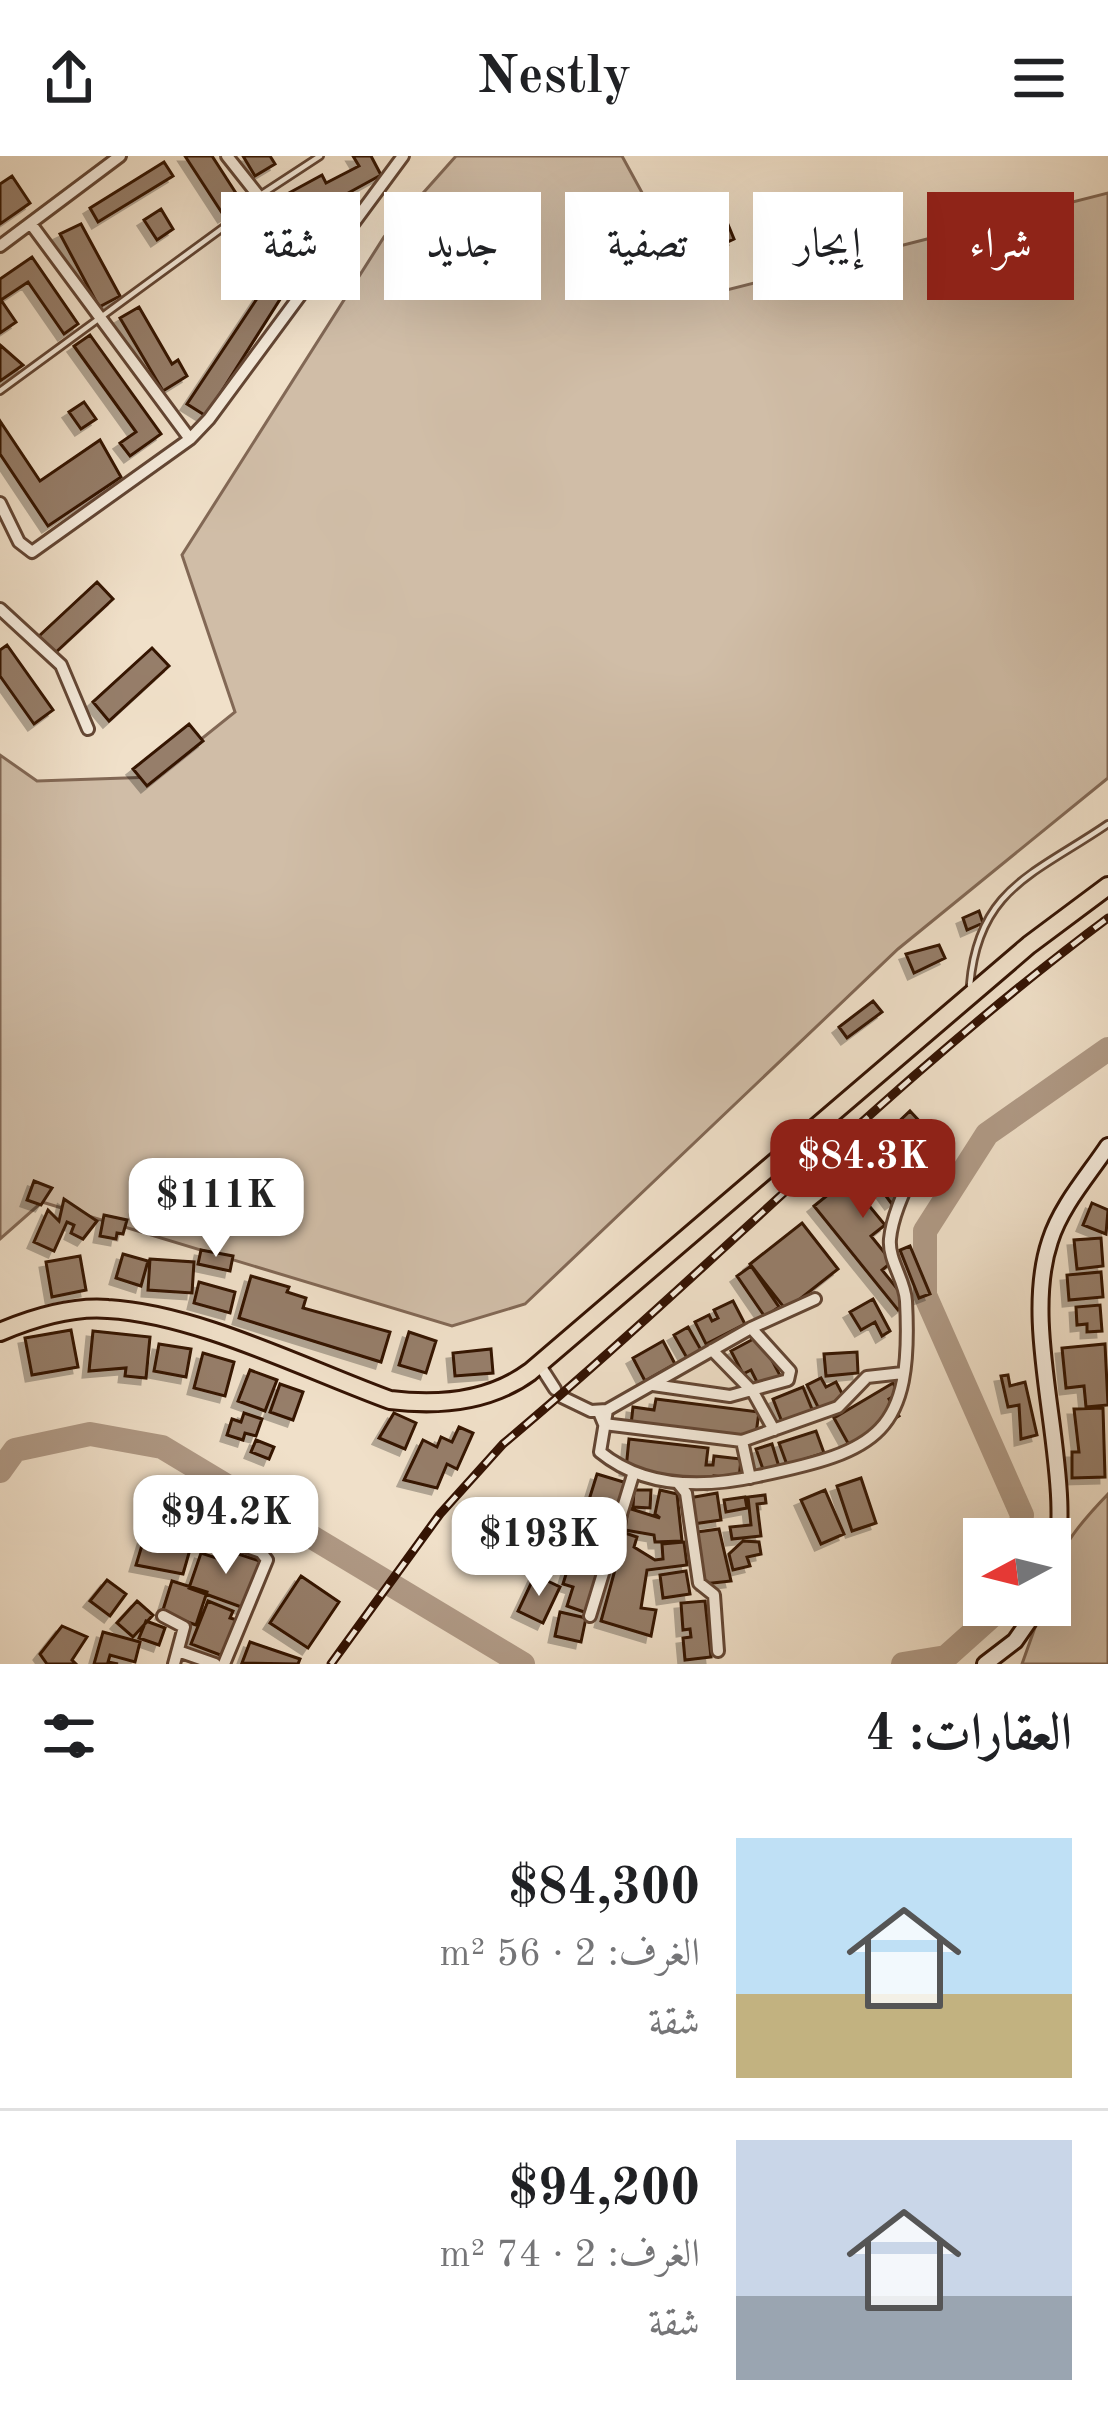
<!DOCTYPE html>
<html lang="ar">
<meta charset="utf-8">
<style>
body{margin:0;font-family:"Old Standard TT",Amiri,serif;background:#f2f2f2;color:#202124;direction:rtl;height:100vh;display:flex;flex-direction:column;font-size:45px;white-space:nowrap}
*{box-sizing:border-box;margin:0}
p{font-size:39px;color:#757577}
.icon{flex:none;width:66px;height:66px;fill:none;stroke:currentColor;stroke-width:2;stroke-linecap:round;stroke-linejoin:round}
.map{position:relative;height:1508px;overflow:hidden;direction:ltr}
.sheet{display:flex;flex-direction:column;background:#fff;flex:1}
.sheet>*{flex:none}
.hud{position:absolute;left:36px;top:36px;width:1038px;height:108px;direction:rtl;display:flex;gap:24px}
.needle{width:78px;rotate:263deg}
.tools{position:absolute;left:963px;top:1362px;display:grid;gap:24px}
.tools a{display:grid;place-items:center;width:108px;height:108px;border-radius:0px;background:#fff;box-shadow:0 12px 48px #0002;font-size:60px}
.price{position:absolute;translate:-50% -102px;padding:0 27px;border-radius:24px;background:#fff;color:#222;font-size:39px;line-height:78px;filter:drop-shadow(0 3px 6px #0008)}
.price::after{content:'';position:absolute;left:50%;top:72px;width:36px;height:27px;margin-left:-18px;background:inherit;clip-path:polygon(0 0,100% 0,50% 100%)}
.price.on{background:#8f2418;color:#fff}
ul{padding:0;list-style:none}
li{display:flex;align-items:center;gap:36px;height:300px;padding:0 36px}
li+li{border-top:3px solid #e0e0e0}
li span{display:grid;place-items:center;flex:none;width:336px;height:240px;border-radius:0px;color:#555}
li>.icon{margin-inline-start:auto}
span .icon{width:144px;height:144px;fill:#fffc;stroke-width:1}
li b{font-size:51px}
h2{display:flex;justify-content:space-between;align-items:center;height:144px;padding:0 36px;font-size:51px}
.tag{padding:0 42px;border-radius:0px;background:#fff;box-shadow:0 12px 48px #0002;font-size:42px;line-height:108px}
.tag.on{background:#8f2418;color:#fff}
header{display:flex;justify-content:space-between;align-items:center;height:156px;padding:0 36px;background:#fff;font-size:54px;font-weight:600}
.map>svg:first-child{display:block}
</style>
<header><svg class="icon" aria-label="menu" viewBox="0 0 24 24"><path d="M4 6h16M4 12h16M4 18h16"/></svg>Nestly<svg class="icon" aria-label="share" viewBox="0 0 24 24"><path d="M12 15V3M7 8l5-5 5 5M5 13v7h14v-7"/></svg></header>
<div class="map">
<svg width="1108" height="1508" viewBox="0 0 1108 1508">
<defs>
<filter id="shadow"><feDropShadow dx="-6" dy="6" stdDeviation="0" flood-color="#0004"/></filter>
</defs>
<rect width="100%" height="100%" fill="#f0e0c9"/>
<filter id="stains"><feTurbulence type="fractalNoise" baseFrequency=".00167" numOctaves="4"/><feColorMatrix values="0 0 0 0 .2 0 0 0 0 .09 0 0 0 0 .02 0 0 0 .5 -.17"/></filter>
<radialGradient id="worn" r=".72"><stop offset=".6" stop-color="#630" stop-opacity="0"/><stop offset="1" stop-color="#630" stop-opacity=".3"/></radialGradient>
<path fill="#d0bda7" stroke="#826855" stroke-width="3" d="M 456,0 L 622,0 L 699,141 L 1108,37 L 1108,622 L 898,793 L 525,1148 L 452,1170 L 42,1046 L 0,1083 L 0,599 L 37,625 L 154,621 L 235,556 L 182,399 L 384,81 Z
M 1108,1338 L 1108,1508 L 1022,1508 L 1043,1449 L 1050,1449 C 1050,1401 1076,1371 1108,1338 Z"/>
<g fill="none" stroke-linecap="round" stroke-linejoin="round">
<path stroke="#b09a86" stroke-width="24" d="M 0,1315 L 15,1294 L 90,1278 L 162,1291 L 523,1508
M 1019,1383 L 1022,1359 L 925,1139 L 925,1075 L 987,978 L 1108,893
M 903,1508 L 946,1501 L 1004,1449"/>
</g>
<path fill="#967e6a" stroke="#341303" stroke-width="3" filter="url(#shadow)" d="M 185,0 L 212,0 L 243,48 L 224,60 Z
M 243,0 L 270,0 L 275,8 L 255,20 Z
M 353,0 L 371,0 L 381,19 L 290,69 L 276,44 L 322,19 L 326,27 L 359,10 Z
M 164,6 L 173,20 L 98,66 L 90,52 Z
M 12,20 L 30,47 L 0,68 L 0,28 Z
M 161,53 L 173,73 L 157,84 L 144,64 Z
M 727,66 L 734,83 L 710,94 L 702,77 Z
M 81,68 L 120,140 L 99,151 L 60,78 Z
M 32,101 L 78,168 L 64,178 L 28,126 L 1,144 L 16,166 L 0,177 L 0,123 Z
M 282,105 L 298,115 L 206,260 L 187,248 Z
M 139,151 L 172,208 L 178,204 L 187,220 L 163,235 L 120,162 Z
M 90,179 L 161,278 L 130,300 L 120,287 L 136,276 L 74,190 Z
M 0,189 L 23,209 L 0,225 Z
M 84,246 L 96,263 L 81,273 L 69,256 Z
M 0,265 L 40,325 L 100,284 L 121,321 L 48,370 L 0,298 Z
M 97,426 L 113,443 L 54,498 L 38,481 Z
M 7,489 L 53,554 L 34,568 L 0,520 L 0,494 Z
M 152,492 L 169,510 L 109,565 L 93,546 Z
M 189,568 L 203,585 L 147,630 L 133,613 Z
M 979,755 L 983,767 L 967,774 L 963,762 Z
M 939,789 L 945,802 L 914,817 L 906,798 Z
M 873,845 L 882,856 L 847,882 L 839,871 Z
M 910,955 L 922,968 L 904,984 L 893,971 Z
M 880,997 L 899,1021 L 866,1046 L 885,1069 L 871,1080 L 892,1106 L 882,1114 L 908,1146 L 898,1154 L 814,1050 Z
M 906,1019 L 914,1030 L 891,1047 L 883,1036 Z
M 34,1025 L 52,1032 L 41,1049 L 27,1044 Z
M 64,1043 L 97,1065 L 83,1083 L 71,1077 L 74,1069 L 67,1066 L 54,1095 L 34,1086 L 48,1054 L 59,1065 Z
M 1092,1047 L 1108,1054 L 1106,1078 L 1083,1069 Z
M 104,1059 L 127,1064 L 123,1078 L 117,1077 L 116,1083 L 100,1080 Z
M 802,1067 L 838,1113 L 786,1154 L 750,1108 Z
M 1101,1082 L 1103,1110 L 1077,1113 L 1074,1084 Z
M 910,1090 L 930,1138 L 919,1142 L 900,1094 Z
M 201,1094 L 233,1100 L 230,1115 L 198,1108 Z
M 123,1098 L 148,1105 L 141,1130 L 116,1122 Z
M 80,1100 L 86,1134 L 52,1141 L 46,1106 Z
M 150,1103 L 194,1106 L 192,1137 L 148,1134 Z
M 751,1110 L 779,1151 L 765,1161 L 737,1120 Z
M 1101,1116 L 1103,1141 L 1069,1144 L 1067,1119 Z
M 251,1120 L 289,1131 L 287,1136 L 306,1142 L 303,1152 L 390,1176 L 381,1206 L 239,1162 Z
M 199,1126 L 235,1136 L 230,1157 L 194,1147 Z
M 873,1143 L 890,1175 L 882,1180 L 875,1166 L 861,1174 L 850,1156 Z
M 733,1145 L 745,1168 L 706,1188 L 695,1166 L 709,1159 L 712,1165 L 718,1162 L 714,1154 Z
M 1100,1149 L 1102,1175 L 1087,1176 L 1087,1168 L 1077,1169 L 1076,1151 Z
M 688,1171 L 701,1194 L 687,1202 L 674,1179 Z
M 71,1174 L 78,1211 L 32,1219 L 25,1182 Z
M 93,1175 L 150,1181 L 146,1222 L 125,1220 L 126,1212 L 89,1215 Z
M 409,1176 L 436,1185 L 426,1217 L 399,1209 Z
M 759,1180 L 782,1223 L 761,1234 L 751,1214 L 743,1218 L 731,1195 Z
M 663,1185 L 675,1208 L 645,1225 L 633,1202 Z
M 159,1188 L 191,1193 L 186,1221 L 154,1215 Z
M 1105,1188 L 1108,1249 L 1086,1251 L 1084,1230 L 1066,1232 L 1062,1192 Z
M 491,1193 L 493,1217 L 455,1220 L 453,1197 Z
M 857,1196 L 858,1217 L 826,1220 L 824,1198 Z
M 203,1197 L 234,1206 L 225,1240 L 194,1232 Z
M 250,1214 L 277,1224 L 265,1255 L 238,1245 Z
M 1008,1219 L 1010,1230 L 1025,1226 L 1037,1279 L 1021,1283 L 1019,1249 L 1008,1251 L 1001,1220 Z
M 821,1222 L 826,1231 L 836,1226 L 845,1243 L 820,1255 L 807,1229 Z
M 893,1227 L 899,1237 L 889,1243 L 899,1260 L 849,1289 L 834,1262 Z
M 280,1228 L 303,1236 L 293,1264 L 270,1256 Z
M 803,1231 L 814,1258 L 784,1271 L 773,1243 Z
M 656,1243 L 759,1256 L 755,1285 L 631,1269 L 633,1251 L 654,1254 Z
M 1103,1252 L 1105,1321 L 1072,1322 L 1072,1296 L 1079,1296 L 1074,1253 Z
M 244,1257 L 262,1263 L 256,1280 L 245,1277 L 243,1284 L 227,1279 L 232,1263 L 241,1266 Z
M 394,1257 L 416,1267 L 405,1293 L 379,1282 Z
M 459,1271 L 473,1277 L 457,1313 L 447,1308 L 437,1332 L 404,1324 L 423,1284 L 437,1291 L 441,1281 L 452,1286 Z
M 816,1275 L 824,1297 L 787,1309 L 779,1287 Z
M 629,1283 L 708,1292 L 706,1309 L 713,1309 L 714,1300 L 741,1303 L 739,1323 L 714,1320 L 713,1328 L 626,1313 Z
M 256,1284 L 274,1291 L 269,1303 L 251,1296 Z
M 772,1288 L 780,1314 L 765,1319 L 756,1293 Z
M 597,1318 L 627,1327 L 587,1457 L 567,1450 L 573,1431 L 563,1428 Z
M 861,1322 L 876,1367 L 852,1375 L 837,1330 Z
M 634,1334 L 651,1334 L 650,1352 L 633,1351 Z
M 660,1334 L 677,1338 L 682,1385 L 655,1386 L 654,1379 L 625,1374 L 628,1352 L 660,1362 L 655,1358 Z
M 825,1334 L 844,1378 L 821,1388 L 801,1344 Z
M 717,1337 L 721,1364 L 693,1368 L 689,1342 Z
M 765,1339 L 766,1347 L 757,1348 L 761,1380 L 732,1383 L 730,1371 L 751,1369 L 748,1341 Z
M 745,1341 L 747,1352 L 726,1356 L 724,1344 Z
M 719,1373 L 731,1425 L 703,1428 L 697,1376 Z
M 146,1376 L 191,1390 L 183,1418 L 136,1409 Z
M 625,1377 L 637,1381 L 634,1391 L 655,1404 L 663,1403 L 662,1388 L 684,1386 L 687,1409 L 647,1414 L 641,1452 L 656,1454 L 651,1480 L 601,1465 Z
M 743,1385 L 759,1386 L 761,1398 L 747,1401 L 750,1410 L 733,1414 L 729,1398 Z
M 226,1394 L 260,1405 L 244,1452 L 189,1432 L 201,1397 L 223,1404 Z
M 686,1415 L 690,1438 L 663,1442 L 660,1419 Z
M 535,1419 L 560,1431 L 543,1467 L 518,1455 Z
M 301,1420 L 339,1446 L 308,1492 L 270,1467 Z
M 107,1424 L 126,1438 L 110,1460 L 90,1445 Z
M 172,1425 L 207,1436 L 196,1469 L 162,1457 Z
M 137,1445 L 153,1459 L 133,1481 L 117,1467 Z
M 208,1445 L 233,1455 L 230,1462 L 237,1464 L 223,1500 L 191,1488 Z
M 705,1445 L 711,1501 L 685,1504 L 683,1482 L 691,1481 L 690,1473 L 683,1474 L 681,1447 Z
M 560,1456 L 586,1462 L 581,1486 L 555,1480 Z
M 146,1465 L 165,1472 L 159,1489 L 139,1482 Z
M 62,1470 L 87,1481 L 72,1504 L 76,1508 L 47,1508 L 40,1498 Z
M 103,1476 L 140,1486 L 135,1506 L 110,1499 L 108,1506 L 118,1508 L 94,1508 Z
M 250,1486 L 300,1503 L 298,1508 L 242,1507 Z"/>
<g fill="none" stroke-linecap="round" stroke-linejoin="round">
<g stroke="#634634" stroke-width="10">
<path id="lane" d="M 0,235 L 239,60 L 259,40 L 320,0
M 970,829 C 978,732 1035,718 1108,668"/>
</g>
<g stroke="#634634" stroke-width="16">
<path id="street" d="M 227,0 L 318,115
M 31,68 L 190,283
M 0,90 L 120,0
M 0,347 L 19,386 L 32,396 L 190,283 L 209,263 L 403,0
M 0,453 L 61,509 L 88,573
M 712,1194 L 753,1236 L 774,1274
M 539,1208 L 555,1233
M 653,1229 L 730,1240 L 788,1224 L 790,1215 L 751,1172
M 562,1241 L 591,1255 L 607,1254 L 751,1172 L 815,1143
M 607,1254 L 600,1296 C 644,1332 704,1332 758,1320 C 879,1295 913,1278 906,1145 C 905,1124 888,1104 890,1083 C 893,1052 914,1017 925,987
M 599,1256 L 604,1268 L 742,1285 L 838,1251 L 867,1221 L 903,1217
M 742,1285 L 750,1322
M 678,1327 L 686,1337 L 699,1427 L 714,1439 L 718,1495
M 181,1368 L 261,1396 L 267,1404 L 224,1508
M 163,1460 L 184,1471 L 174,1508
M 590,1460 L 633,1319
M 178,1495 L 215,1508"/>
</g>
<g stroke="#341303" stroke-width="20">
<path id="secondary" d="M 1050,1426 C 1083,1328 1017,1183 1050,1085 C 1061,1050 1088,1020 1108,990
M 985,1508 L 1015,1485 L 1040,1449"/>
</g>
<g stroke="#341303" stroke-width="22">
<path id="primary" d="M 0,1176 C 33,1162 71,1150 108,1153 C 197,1158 305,1213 390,1244 C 438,1250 489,1246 530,1216 L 1029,789 L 1108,730"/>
</g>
<use href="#lane" stroke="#f5ebdc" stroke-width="4.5"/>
<use href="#street" stroke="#f5ebdc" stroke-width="10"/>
<use href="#secondary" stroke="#f5ebdc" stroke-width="14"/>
<use href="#primary" stroke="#f0e0c9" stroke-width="16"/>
<g stroke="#341303" stroke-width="9">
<path id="rail" d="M 331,1508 L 440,1358 L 503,1288 C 708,1116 893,922 1108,762"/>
</g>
<use href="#rail" stroke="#f5ebdc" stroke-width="4.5" stroke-dasharray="14" stroke-linecap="butt"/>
</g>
<rect width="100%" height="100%" filter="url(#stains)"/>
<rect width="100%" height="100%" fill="url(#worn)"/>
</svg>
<div class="tools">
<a><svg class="needle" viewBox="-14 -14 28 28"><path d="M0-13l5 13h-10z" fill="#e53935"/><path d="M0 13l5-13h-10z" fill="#757577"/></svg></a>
</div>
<b class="price on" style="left:863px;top:1065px">$84.3K</b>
<b class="price" style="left:216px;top:1104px">$111K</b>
<b class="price" style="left:226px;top:1421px">$94.2K</b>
<b class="price" style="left:539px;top:1443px">$193K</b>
<div class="hud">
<a class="tag on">شراء</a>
<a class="tag">إيجار</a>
<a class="tag">تصفية</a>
<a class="tag">جديد</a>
<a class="tag">شقة</a>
</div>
</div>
<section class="sheet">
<h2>العقارات: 4<svg class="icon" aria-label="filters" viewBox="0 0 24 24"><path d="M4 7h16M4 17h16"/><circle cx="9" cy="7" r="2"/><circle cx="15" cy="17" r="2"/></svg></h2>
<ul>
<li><span style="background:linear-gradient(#bfe0f5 65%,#c2b280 0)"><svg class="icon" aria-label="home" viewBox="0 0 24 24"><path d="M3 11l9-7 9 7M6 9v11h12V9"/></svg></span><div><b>$84,300</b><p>الغرف: 2 · 56 m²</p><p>شقة</p></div></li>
<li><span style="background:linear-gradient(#c9d6e8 65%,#9aa5b1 0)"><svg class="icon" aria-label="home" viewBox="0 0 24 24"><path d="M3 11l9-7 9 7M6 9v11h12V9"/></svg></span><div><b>$94,200</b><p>الغرف: 2 · 74 m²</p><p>شقة</p></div></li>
</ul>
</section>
